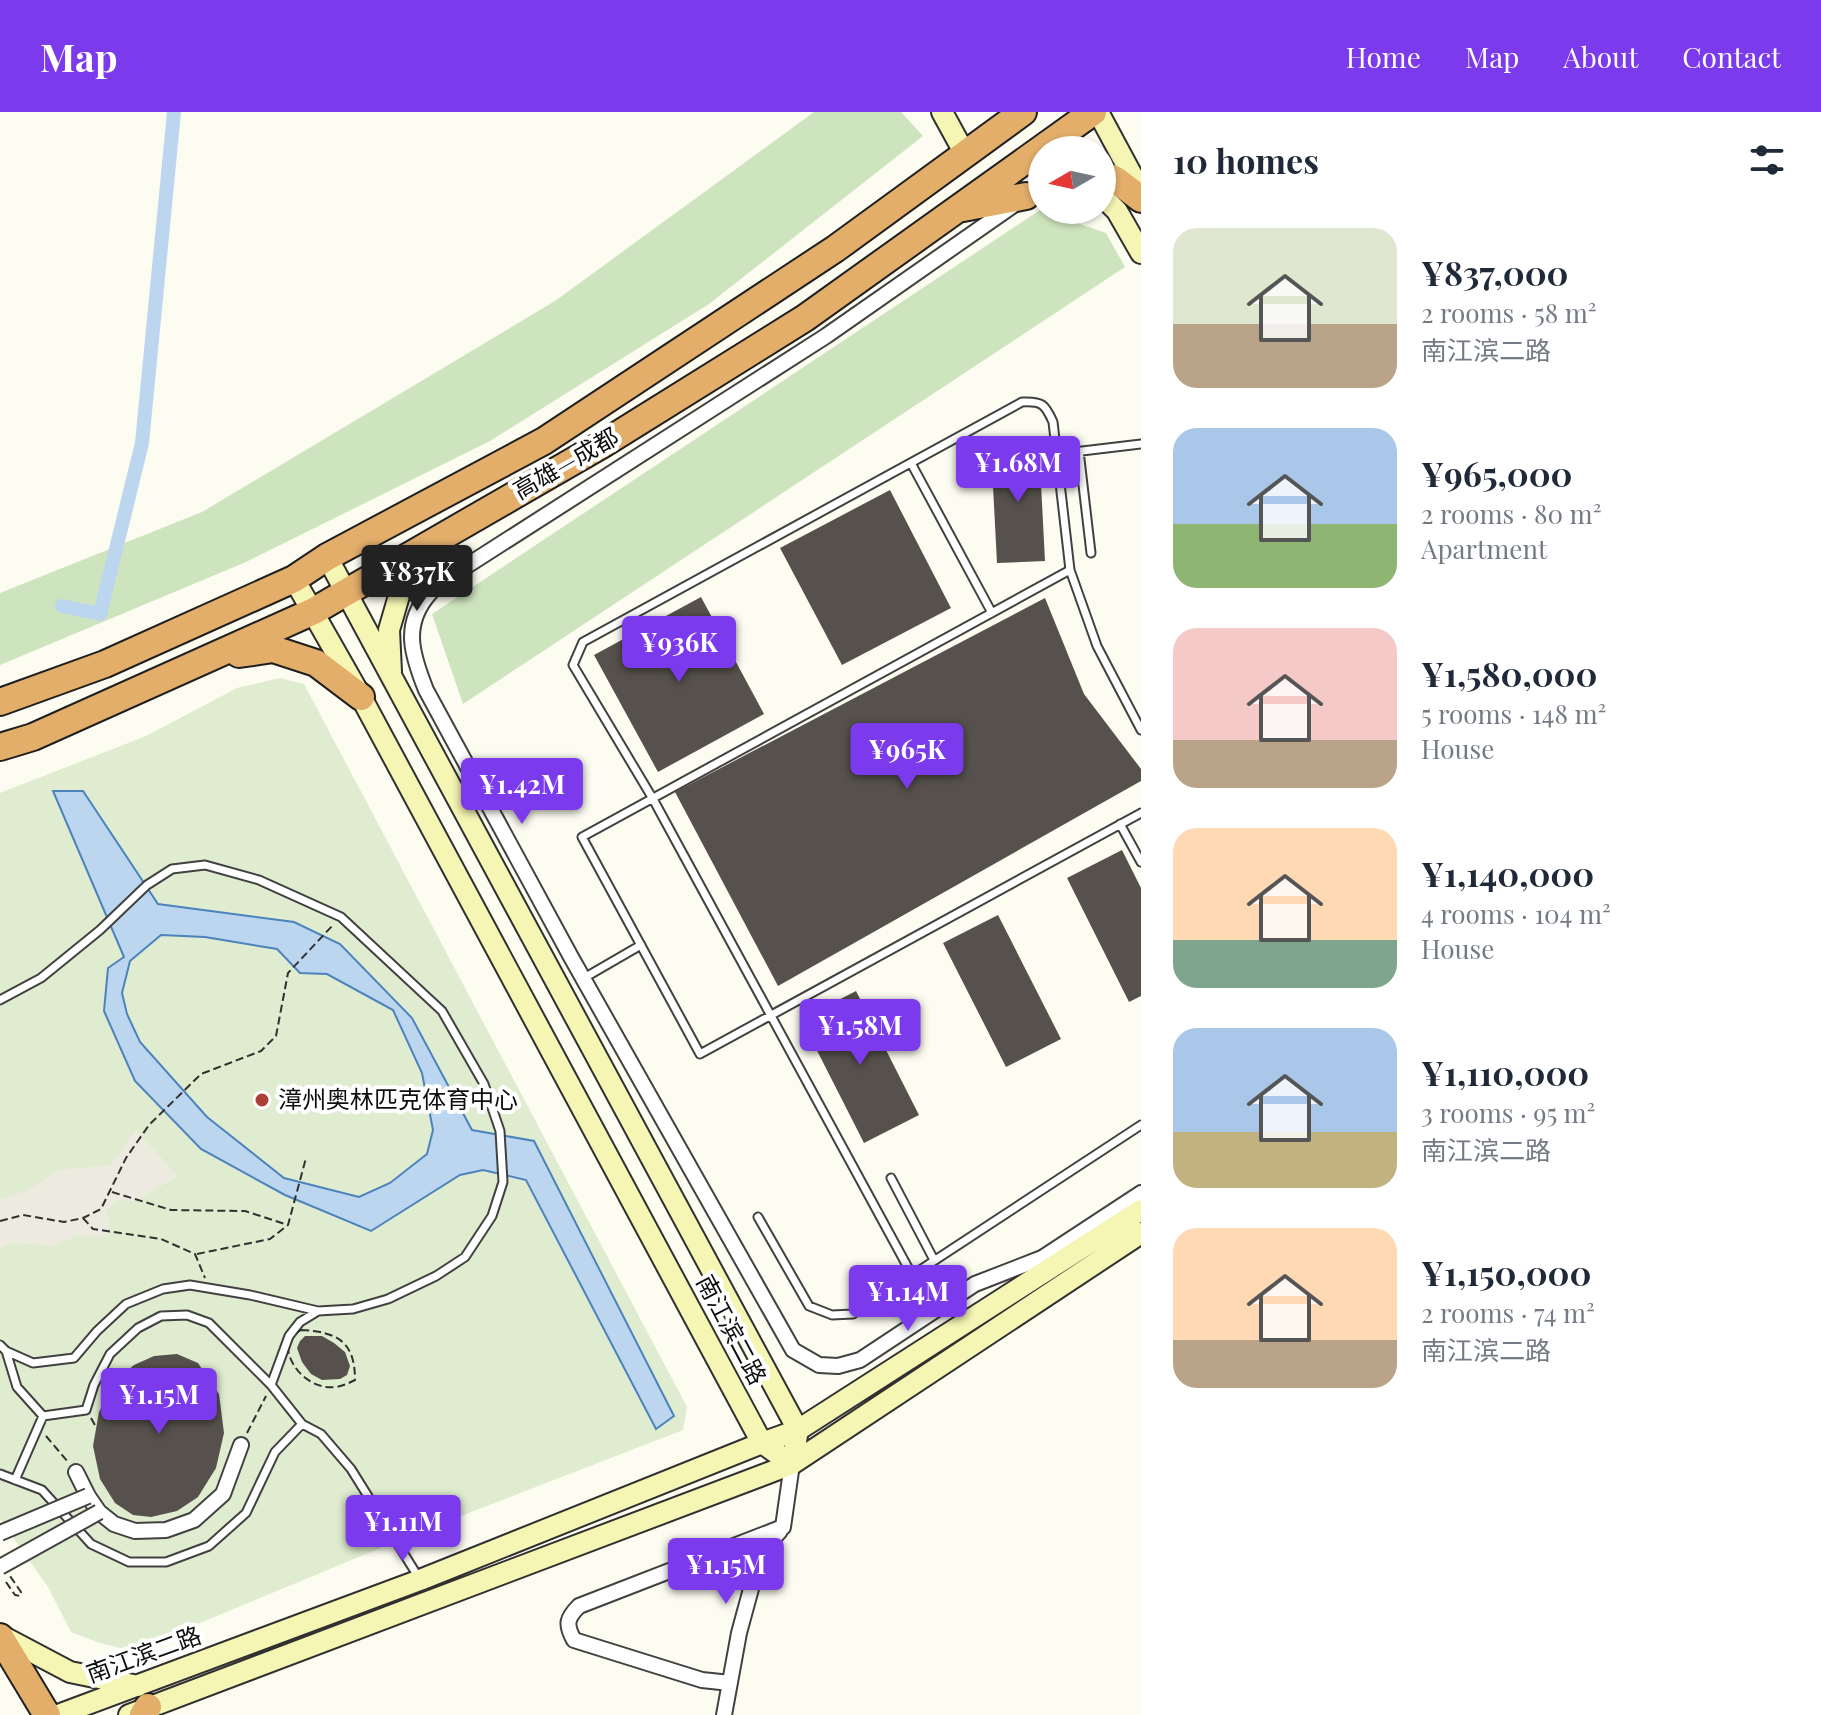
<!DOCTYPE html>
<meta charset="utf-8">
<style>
body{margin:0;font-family:"Playfair Display","Noto Sans SC",serif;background:#f2f2f3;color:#1f2937;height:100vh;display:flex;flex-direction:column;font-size:30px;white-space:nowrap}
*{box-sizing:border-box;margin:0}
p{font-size:26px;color:#747a83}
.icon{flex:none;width:44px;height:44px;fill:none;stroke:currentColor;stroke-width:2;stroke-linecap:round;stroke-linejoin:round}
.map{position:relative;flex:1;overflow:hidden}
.side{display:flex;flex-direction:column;background:#fff;width:680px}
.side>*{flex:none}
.needle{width:52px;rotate:261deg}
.controls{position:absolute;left:1028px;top:24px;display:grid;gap:16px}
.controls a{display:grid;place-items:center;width:88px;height:88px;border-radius:50%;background:#fff;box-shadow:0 2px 6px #0004;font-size:40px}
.price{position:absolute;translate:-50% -68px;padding:0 18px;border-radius:8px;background:#7c3aed;color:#fff;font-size:26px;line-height:52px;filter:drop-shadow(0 2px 4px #0008)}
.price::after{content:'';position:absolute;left:50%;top:48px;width:24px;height:18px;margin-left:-12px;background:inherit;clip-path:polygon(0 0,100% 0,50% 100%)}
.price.active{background:#222;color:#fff}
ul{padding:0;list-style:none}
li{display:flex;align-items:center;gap:24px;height:200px;padding:0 32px}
li span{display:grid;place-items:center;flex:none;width:224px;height:160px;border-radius:24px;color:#555}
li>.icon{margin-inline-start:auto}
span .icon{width:96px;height:96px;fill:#fffc;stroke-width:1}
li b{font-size:34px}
h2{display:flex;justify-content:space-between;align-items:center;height:96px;padding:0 32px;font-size:34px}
header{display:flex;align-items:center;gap:48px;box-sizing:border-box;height:112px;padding:0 40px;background:#7c3aed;color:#fff}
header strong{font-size:38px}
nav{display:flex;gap:44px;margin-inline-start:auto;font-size:28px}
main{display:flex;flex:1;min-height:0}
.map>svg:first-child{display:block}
</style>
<header>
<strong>Map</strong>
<nav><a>Home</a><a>Map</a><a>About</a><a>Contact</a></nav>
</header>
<main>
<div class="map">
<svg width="1141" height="1603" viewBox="0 0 1141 1603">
<rect width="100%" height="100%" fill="#fdfcf1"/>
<path fill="#cee4be" d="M 814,0 L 901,0 L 923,24 L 709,192 L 490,329 L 246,450 L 0,553 L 0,481 L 202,400 L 555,189 Z
M 1040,98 L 1106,121 L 1125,155 L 463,592 L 432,502 Z"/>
<path fill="#dfeccf" d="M 280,566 L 304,572 L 687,1295 L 683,1318 L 412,1423 L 132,1539 L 100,1531 L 71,1520 L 48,1475 L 0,1407 L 0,681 L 146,624 L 237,576 Z"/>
<path fill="#edebe0" d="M 136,1018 L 178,1064 L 136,1089 L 117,1088 L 105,1101 L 110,1109 L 108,1125 L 77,1124 L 52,1134 L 13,1131 L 0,1136 L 0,1087 L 26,1079 L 58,1058 L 111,1053 Z"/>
<path fill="#bcd6ef" stroke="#4c83bd" stroke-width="2" fill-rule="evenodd" d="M 53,679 L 83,679 L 158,792 L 294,810 L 340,832 L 412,906 L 472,1018 L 534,1029 L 674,1304 L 656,1317 L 526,1068 L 483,1058 L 460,1063 L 371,1119 L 285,1083 L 201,1037 L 135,969 L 104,899 L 108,856 L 124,845 ZM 161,823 L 205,825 L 277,837 L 300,861 L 327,862 L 393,898 L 422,961 L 433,1018 L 427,1042 L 390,1071 L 359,1085 L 284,1066 L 207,1005 L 140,930 L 127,902 L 122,881 L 130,849 Z"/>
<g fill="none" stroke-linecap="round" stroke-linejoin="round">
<path stroke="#bcd6ef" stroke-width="14" d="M 62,494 L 100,502 L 142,331 L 174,0"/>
</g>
<path fill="#56514c" d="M 1039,333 L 1045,449 L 997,451 L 991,336 Z
M 890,378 L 951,496 L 842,553 L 780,436 Z
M 701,485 L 764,602 L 658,660 L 594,543 Z
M 1045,486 L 1084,582 L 1141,657 L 1141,669 L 778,874 L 675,680 Z
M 1122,738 L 1141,776 L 1141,884 L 1129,890 L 1067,766 Z
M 998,803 L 1061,927 L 1006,955 L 943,831 Z
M 856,879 L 919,1003 L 864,1031 L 801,907 Z
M 305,1224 L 322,1224 L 334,1231 L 345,1240 L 350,1254 L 347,1263 L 340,1267 L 322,1268 L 311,1262 L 302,1250 L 297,1236 L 300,1229 Z
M 177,1242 L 198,1251 L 219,1282 L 224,1321 L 216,1356 L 198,1385 L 177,1399 L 151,1405 L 133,1403 L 115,1391 L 100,1367 L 93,1334 L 99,1300 L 116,1268 L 134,1253 L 154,1244 Z"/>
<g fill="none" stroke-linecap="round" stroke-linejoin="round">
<g stroke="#414141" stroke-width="11">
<path id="lane" d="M 1079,339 L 1091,441
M 1057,342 L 1141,332
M 911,351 L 992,501
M 1070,458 L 582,725 L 700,942 L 1141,701
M 1120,712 L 1141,750
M 584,866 L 641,833
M 0,888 L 41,866 L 100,818 L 147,773 L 172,757 L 205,753 L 259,768 L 341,805 L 442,899 L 484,972 L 500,1019 L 503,1070 L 492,1104 L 465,1145 L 436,1164 L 388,1187 L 353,1197 L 318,1199 L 250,1183 L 190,1173 L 163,1177 L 126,1192 L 97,1219 L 74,1246 L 33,1251 L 6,1239 L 0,1233
M 891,1066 L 934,1148
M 758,1105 L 809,1194 L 832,1203 L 853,1202 L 1141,1013
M 912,1163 L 653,687 L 573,553 L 583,530 L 1022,290 C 1042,289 1045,292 1053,310 L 1070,458 L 1097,534 L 1141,618
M 6,1239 L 17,1275 L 43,1304
M 271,1273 L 289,1224 L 300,1210 L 318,1199
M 0,1362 L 42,1378 L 91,1432 L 129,1450 L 166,1450 L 209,1434 L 246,1401 L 275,1340 L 302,1312
M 15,1368 L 43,1304 L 86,1298 L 94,1273 L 110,1242 L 138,1216 L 161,1204 L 187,1203 L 209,1211 L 271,1273 L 302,1312 L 321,1322 L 351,1357 L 419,1466"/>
</g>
<g stroke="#414141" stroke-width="18">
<path id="street" d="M 1015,92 L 826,224 L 454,462 C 446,468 435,474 429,482 C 402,513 412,543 426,578 L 571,845 L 793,1238 L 819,1253 L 838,1254 L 860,1248 L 975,1172 L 1042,1146 L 1141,1081
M 76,1360 L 88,1384 L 99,1400 L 114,1412 L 135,1419 L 166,1418 L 194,1408 L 223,1382 L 241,1333
M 730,1571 L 702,1568 L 574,1528 C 565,1512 567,1506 579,1494 L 783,1415 L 792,1352
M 724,1603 L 739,1521 L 761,1440 L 780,1419"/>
</g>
<g stroke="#303030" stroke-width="24">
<path id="secondary" d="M 942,0 L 965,42
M 1098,0 L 1141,80
M 1102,84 L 1117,99 L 1141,141
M 391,560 L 389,518 L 403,470 L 426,438
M 1141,1098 L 798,1318 L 762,1331 L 792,1352 L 1141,1121
M 0,1523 L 70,1560 L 138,1574
M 58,1603 L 420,1468 L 762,1331 L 361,585 L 294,467
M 129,1603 L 792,1352 L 798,1318 L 327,445"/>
</g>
<g stroke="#1f1f1f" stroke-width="30">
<path id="highway" d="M 1102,62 L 1116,68 L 1141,87
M 963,96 L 1026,84
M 239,542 L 273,537 L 316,551 L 361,585
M 0,590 L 105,552 L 294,467 L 327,445 L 544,329 L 835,137 L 1023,0
M 0,635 L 33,625 L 314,499 L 345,481 L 603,332 L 805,206 L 1093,0
M 0,1525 L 47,1603
M 143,1603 L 148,1595"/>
</g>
<path stroke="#303030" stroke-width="2" stroke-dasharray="8 4" stroke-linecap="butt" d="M 112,1080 L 171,1098 L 245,1099 L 288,1113
M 83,1106 L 93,1117 L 161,1127 L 195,1142 L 205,1166
M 0,1109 L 23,1103 L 64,1110 L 83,1106 L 101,1097 L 126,1046 L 149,1013 L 201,962 L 261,939 L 276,924 L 288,861 L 333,813
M 197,1142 L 270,1127 L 288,1113 L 306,1046
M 301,1218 C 337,1220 355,1229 355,1268 C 349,1271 343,1274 336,1275 C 314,1278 292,1260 288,1238 C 288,1233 289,1229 289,1224 Z
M 91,1306 L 96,1315
M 247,1321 L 266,1284
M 46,1324 L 68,1350
M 6,1470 L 15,1483 L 20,1484 L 21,1480 L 10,1464"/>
<use href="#lane" stroke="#fff" stroke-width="7"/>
<use href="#street" stroke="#fff" stroke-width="14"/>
<use href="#secondary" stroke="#f5f5b4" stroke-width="20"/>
<use href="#highway" stroke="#e2ae6a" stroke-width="26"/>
<g stroke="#414141" stroke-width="18" stroke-linecap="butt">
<path id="street-bridge" d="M 0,1421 L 88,1384
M 0,1455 L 99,1400"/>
</g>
<use href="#street-bridge" stroke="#fff" stroke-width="14"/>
</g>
<circle fill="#ad3f37" stroke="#fff" stroke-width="3" cx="262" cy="988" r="8"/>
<g text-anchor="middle" stroke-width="8" stroke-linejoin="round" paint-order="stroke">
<g font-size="24" fill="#0e0e0e" stroke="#fff">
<text transform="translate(566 352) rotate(-30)" y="8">高雄—成都</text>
<text transform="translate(731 1218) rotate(62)" y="8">南江滨二路</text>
<text transform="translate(144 1543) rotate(-20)" y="8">南江滨二路</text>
</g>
<g font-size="24" fill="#0e0e0e" stroke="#fff" text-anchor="start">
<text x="278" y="996">漳州奥林匹克体育中心</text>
</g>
</g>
</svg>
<div class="controls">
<a><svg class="needle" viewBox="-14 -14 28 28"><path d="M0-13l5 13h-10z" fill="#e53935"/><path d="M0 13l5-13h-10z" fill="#747a83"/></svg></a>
</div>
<b class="price" style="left:1018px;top:392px">¥1.68M</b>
<b class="price active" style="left:417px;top:501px">¥837K</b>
<b class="price" style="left:679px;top:572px">¥936K</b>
<b class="price" style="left:907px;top:679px">¥965K</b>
<b class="price" style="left:522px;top:714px">¥1.42M</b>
<b class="price" style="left:860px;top:955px">¥1.58M</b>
<b class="price" style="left:908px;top:1221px">¥1.14M</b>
<b class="price" style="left:159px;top:1324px">¥1.15M</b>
<b class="price" style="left:403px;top:1451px">¥1.11M</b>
<b class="price" style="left:726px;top:1494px">¥1.15M</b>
</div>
<section class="side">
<h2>10 homes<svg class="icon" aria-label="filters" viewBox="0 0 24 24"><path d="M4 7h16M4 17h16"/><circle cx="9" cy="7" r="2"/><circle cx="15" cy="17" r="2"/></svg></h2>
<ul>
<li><span style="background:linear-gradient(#dfe7d0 60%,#b9a48a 0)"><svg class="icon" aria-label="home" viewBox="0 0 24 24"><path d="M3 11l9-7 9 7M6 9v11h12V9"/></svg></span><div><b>¥837,000</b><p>2 rooms · 58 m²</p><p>南江滨二路</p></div></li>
<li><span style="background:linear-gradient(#a9c7e8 60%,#8fb573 0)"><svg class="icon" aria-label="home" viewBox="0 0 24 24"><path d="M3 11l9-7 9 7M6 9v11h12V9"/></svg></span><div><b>¥965,000</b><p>2 rooms · 80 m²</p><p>Apartment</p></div></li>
<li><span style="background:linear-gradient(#f6c9c9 70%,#b9a48a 0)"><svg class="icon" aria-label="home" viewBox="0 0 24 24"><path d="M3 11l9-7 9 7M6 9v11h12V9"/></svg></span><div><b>¥1,580,000</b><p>5 rooms · 148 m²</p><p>House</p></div></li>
<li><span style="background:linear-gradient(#ffd9b3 70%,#7fa58c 0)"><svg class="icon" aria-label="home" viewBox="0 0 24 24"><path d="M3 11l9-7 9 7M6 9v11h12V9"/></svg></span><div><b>¥1,140,000</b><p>4 rooms · 104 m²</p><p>House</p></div></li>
<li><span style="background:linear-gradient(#a9c7e8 65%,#c2b280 0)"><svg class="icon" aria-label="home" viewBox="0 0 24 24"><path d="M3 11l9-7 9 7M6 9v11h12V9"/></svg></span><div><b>¥1,110,000</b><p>3 rooms · 95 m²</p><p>南江滨二路</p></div></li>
<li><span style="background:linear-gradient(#ffd9b3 70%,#b9a48a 0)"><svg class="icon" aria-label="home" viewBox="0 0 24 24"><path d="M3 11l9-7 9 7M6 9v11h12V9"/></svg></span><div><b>¥1,150,000</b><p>2 rooms · 74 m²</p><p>南江滨二路</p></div></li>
</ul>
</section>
</main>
